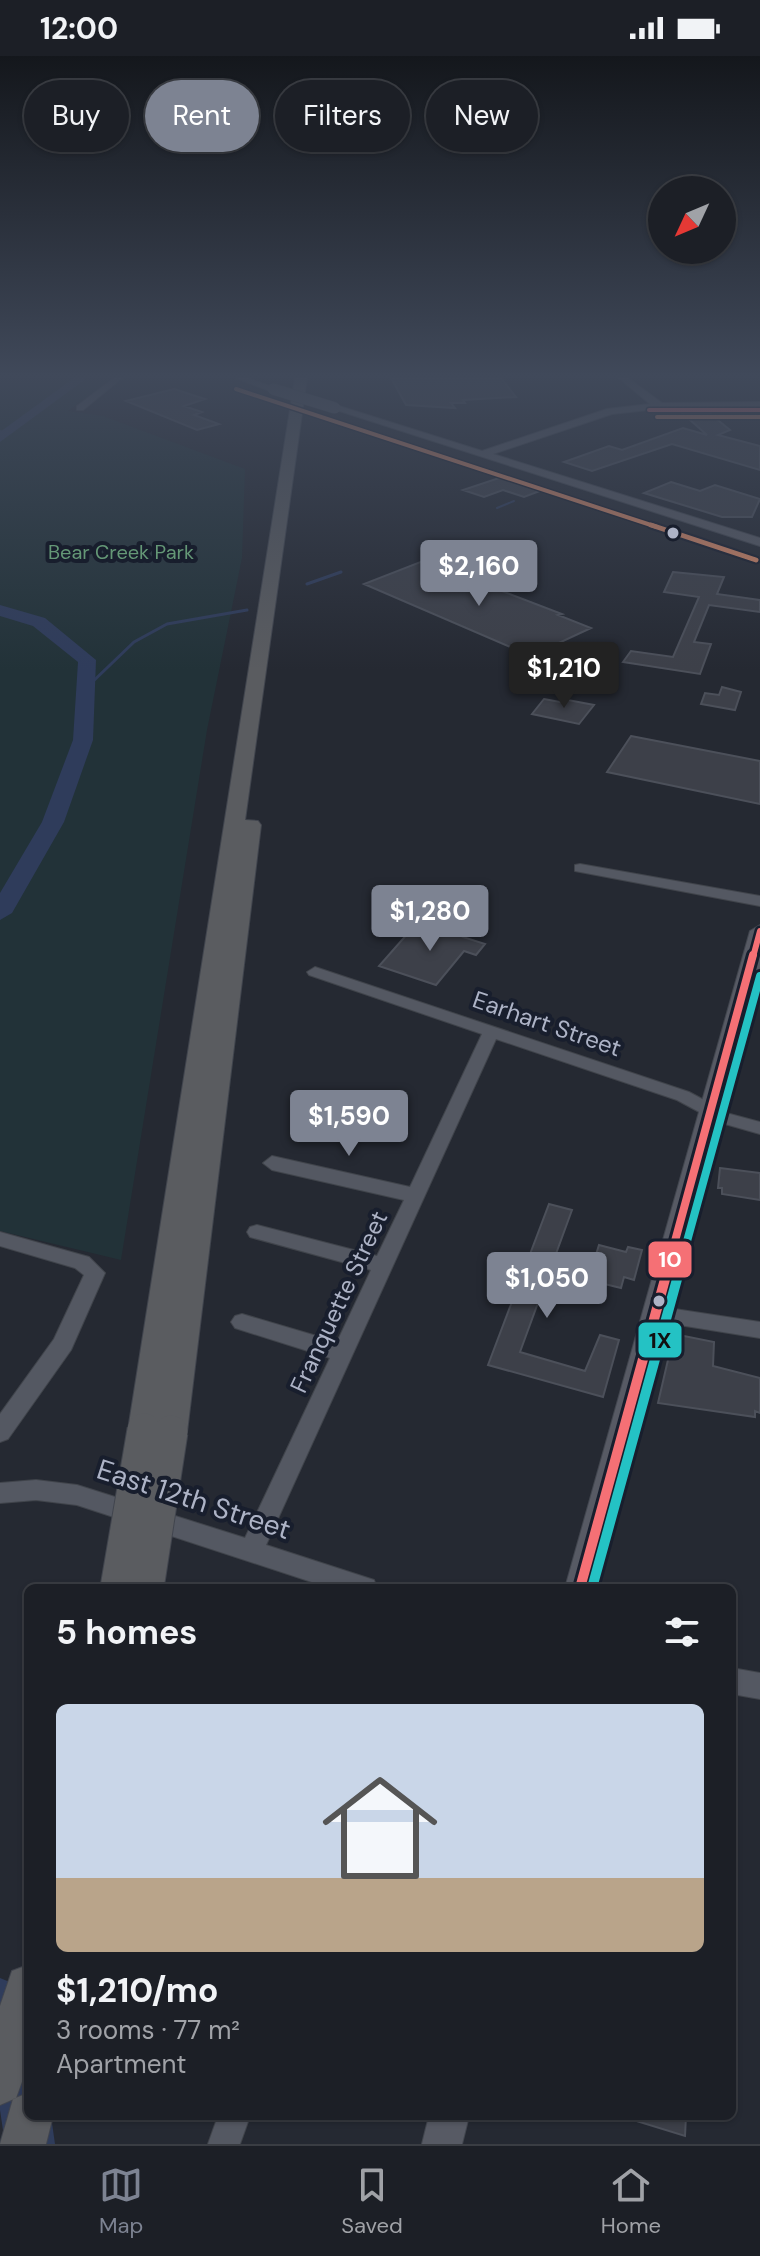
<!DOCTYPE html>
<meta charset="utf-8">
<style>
body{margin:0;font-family:"DM Sans",sans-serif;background:#292c32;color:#f1f3f6;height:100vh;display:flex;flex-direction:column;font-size:30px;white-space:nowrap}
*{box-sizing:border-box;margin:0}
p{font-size:26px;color:#a0a2a7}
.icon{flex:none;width:44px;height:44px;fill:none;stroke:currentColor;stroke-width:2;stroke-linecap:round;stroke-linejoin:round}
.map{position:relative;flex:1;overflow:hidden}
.details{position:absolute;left:24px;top:1528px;width:712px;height:536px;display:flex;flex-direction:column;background:#1c1f26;border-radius:12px;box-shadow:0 2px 6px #0004,0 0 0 2px #3a3d43}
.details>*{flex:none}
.top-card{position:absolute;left:24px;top:24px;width:712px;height:72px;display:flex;gap:16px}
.needle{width:52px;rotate:226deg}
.fabs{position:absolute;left:648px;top:120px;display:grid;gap:16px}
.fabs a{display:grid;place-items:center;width:88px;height:88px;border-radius:50%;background:#1c1f26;box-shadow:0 2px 6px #0004,0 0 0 2px #3a3d43;font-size:40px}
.price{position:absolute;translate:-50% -68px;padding:0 18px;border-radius:8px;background:#7d8392;color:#fff;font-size:26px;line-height:52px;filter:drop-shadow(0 2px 4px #0008)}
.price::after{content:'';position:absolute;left:50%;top:48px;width:24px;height:18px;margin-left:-12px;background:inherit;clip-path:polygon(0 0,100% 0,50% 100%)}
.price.selected{background:#222;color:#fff}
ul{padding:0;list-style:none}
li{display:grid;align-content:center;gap:16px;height:424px;padding:0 32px}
li span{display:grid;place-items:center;height:248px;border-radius:12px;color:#555}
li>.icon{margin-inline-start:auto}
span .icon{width:144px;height:144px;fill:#fffc;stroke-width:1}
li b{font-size:34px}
h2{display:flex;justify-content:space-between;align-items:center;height:96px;padding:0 32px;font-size:34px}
.chip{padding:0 28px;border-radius:36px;background:#1c1f26;box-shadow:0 2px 6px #0004,0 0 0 2px #3a3d43;font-size:28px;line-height:72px}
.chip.selected{background:#7d8392;color:#fff}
.status{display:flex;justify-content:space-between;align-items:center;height:56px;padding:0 40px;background:#1c1f26;direction:ltr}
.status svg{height:22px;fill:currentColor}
.tabs{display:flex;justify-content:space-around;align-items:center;height:112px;border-top:2px solid #3a3d43;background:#1c1f26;font-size:22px;color:#a0a2a7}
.tabs a{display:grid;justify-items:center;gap:4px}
.tabs .selected{color:#7d8392}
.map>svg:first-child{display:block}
</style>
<div class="status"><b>12:00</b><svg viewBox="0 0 49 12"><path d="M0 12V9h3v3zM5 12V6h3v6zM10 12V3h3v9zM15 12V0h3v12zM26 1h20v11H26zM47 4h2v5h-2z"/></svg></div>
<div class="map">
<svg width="760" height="2088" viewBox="0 0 760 2088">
<rect width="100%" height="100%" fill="#252932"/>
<path fill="#223238" d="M 0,322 L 112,322 L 68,355 L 103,360 L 245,413 L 242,502 L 207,674 L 121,1204 L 0,1175 Z"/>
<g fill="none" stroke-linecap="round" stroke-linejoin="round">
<path stroke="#2f3c5b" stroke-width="2" d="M 0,375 L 7,377
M 497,452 L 514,445"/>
<path stroke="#2f3c5b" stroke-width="3" d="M 307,528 L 341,516
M 85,633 L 134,586 L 167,568 L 247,554"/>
<path fill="#2f3c5b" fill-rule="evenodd" d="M 74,322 L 87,322 L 0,386 L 0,376 Z
M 0,549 L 45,562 L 96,604 L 93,684 L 64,766 L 12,857 L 0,864 L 0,837 L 42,766 L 73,684 L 78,606 L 33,570 L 0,560 Z
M 0,1922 L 17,1929 L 28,1960 L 28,2060 L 51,2060 L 55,2088 L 5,2088 L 0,2054 Z"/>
</g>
<path fill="#3d4049" stroke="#4c505a" stroke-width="2" d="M 391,322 L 501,322 L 516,341 L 463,344 L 465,347 L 451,347 L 455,352 L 406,349 Z
M 174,333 L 205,343 L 184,350 L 202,356 L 194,359 L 219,368 L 197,374 L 126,345 Z
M 681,356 L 708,356 L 730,374 L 718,379 L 760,390 L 760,414 L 672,388 L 592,415 L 564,406 L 609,390 L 622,394 L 683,372 L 707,379 Z
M 505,420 L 545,433 L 524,441 L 503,434 L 484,441 L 463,434 Z
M 671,426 L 700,435 L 715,429 L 760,443 L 752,461 L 722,461 L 644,437 Z
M 423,505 L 562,558 L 558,559 L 591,572 L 531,600 L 364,528 Z
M 673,516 L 724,521 L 717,538 L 760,544 L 760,556 L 709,549 L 694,586 L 711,588 L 700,618 L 623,606 L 631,595 L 673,601 L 699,541 L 664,536 Z
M 722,631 L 741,636 L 735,654 L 701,648 L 705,637 L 719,639 Z
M 544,643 L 560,646 L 563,643 L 594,649 L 579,668 L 532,658 Z
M 631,680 L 760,705 L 760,748 L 607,716 Z
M 417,867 L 450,877 L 455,871 L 468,875 L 463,881 L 485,888 L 476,899 L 464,895 L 436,929 L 379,910 Z
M 720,1112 L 760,1117 L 760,1144 L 722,1138 L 722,1132 L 718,1132 Z
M 549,1148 L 572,1154 L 520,1296 L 585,1315 L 600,1279 L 619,1284 L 603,1341 L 488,1309 Z
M 599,1189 L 626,1196 L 628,1191 L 642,1194 L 634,1224 L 624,1221 L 621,1232 L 588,1224 Z
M 674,1278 L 714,1286 L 713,1310 L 760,1322 L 760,1357 L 755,1355 L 755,1361 L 658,1347 Z
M 630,2060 L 686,2060 L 685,2080 L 630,2063 Z"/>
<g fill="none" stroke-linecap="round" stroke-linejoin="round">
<g stroke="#40444b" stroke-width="2">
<path id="minor" d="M 114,322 L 122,322 L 83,354 L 77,354 L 77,350 Z
M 580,808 L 760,840 L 760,850 L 575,815 L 575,809 Z
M 315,911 L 689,1036 L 730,1058 L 760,1066 L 760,1078 L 718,1066 L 677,1044 L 496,983 L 266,1489 L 374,1524 L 377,1532 L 330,1532 L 77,1449 L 36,1444 L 0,1447 L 0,1427 L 36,1424 L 77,1429 L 245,1482 L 330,1302 L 235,1272 L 231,1266 L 235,1260 L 242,1258 L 337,1286 L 371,1214 L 250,1181 L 247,1176 L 250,1171 L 257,1169 L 377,1200 L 404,1144 L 272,1114 L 263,1107 L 272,1100 L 410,1131 L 482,978 L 309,919 L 307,916 Z
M 0,1176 L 89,1201 L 105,1217 L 71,1294 L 8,1383 L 0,1386 L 0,1358 L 54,1283 L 84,1219 L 75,1212 L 0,1190 Z
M 655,1250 L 760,1266 L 760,1282 L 648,1264 L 644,1258 L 648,1252 Z
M 732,1612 L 760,1617 L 760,1643 L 732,1638 Z
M 218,2060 L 250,2060 L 240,2088 L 208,2088 Z"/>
</g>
<g stroke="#42464f" stroke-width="2">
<path id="major" d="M 236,322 L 248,322 L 278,333 L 270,335 Z
M 619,322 L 628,322 L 662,347 L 760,346 L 760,352 L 657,353 L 612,358 L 493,398 L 760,482 L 760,490 L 330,352 L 339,350 L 482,395 L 607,353 L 650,348 Z
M 760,869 L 760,911 L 595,1532 L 565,1532 L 750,875 Z
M 429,2060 L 469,2060 L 462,2088 L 422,2088 Z"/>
</g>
<g stroke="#41454e" stroke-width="2">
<path id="highway" d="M 295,322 L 307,322 L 245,764 L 258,765 L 261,769 L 187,1376 L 183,1386 L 171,1390 L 159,1386 L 157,1381 L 144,1388 L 132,1384 L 128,1374 Z
M 28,1909 L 28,2009 L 16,2042 L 0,2049 L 0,1950 L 12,1915 Z
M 28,2037 L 28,2060 L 53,2060 L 46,2088 L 0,2088 L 13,2043 Z"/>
</g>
<use href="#minor" fill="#545862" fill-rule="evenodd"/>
<use href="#major" fill="#575a64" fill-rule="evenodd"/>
<use href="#highway" fill="#5a5c60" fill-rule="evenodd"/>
<g stroke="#42464f" stroke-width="12" stroke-linecap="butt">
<path id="major-bridge" d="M 273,333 L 335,352"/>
</g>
<g stroke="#41454e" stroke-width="35" stroke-linecap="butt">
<path id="highway-bridge" d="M 117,1532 L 144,1374
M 147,1532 L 171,1376"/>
</g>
<use href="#major-bridge" stroke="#575a64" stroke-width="11"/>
<use href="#highway-bridge" stroke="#5a5c60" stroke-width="33"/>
<g stroke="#181e2d" stroke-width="7">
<path id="bus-1-far3" d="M 649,354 L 760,354"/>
</g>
<g stroke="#181e2d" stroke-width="11">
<path id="bus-1-far2" d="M 753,901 L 760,875"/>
</g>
<g stroke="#181e2d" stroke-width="14">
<path id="bus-1-far1" d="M 669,1207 L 753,899"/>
</g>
<g stroke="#181e2d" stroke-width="16">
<path id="bus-1" d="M 580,1532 L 670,1205"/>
</g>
<g stroke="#181e2d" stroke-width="7">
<path id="bus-2-far1" d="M 236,333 L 657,471
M 657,361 L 760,361"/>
</g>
<g stroke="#181e2d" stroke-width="9">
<path id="bus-2" d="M 651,469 L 756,504"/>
</g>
<g stroke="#181e2d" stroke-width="14">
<path id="bus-3-far1" d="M 681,1207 L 760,920"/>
</g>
<g stroke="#181e2d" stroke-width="16">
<path id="bus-3" d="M 592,1532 L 682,1205"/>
</g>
<use href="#bus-1-far3" stroke="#f57075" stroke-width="4"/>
<use href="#bus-1-far2" stroke="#f57075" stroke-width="6"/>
<use href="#bus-1-far1" stroke="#f57075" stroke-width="8"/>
<use href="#bus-1" stroke="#f57075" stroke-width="10"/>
<use href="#bus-2-far1" stroke="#da8966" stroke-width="4"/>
<use href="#bus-2" stroke="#da8966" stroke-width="5"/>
<use href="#bus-3-far1" stroke="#24c2c4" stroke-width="8"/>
<use href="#bus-3" stroke="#24c2c4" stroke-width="10"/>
</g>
<linearGradient id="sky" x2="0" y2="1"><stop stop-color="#14171c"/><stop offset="0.52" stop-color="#40495a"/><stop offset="1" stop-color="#40495a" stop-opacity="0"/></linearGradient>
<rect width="760" height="614" fill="url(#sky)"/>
<g fill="#adb3c6" stroke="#181e2d" stroke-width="3">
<circle cx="673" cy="477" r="7"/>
<circle cx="659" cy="1245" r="7"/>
</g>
<g text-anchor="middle" stroke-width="8" stroke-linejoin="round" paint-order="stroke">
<g font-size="20" fill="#649776" stroke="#181e2d">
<text x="121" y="503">Bear Creek Park</text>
</g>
<g font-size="24" fill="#adb3c6" stroke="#181e2d">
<text transform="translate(547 968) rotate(19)" y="8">Earhart Street</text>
<text transform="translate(339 1246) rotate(-65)" y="8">Franquette Street</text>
</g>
<g font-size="28" fill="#adb3c6" stroke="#181e2d">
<text transform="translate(194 1443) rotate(18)" y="10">East 12th Street</text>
</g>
</g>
<g stroke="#181e2d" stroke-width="3">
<rect x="647" y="1184" width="46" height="39" rx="8" fill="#f57075"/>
<rect x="637" y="1265" width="46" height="38" rx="8" fill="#24c2c4"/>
</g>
<g font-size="22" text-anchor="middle" font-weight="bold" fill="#fff">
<text x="670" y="1211">10</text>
</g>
<g font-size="22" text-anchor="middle" font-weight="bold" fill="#111">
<text x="660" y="1292">1X</text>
</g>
</svg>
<div class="fabs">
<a><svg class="needle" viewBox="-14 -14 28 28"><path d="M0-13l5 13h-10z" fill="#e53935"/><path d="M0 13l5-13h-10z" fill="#a0a2a7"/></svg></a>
</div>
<b class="price" style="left:479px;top:552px">$2,160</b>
<b class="price selected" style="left:564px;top:654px">$1,210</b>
<b class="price" style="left:430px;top:897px">$1,280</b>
<b class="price" style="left:349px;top:1102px">$1,590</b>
<b class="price" style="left:547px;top:1264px">$1,050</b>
<div class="top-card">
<a class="chip">Buy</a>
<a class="chip selected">Rent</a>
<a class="chip">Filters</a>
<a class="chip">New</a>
</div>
<section class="details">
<h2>5 homes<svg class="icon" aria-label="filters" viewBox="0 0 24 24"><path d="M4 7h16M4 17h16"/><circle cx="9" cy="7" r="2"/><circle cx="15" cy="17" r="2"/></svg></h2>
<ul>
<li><span style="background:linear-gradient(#c9d6e8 70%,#b9a48a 0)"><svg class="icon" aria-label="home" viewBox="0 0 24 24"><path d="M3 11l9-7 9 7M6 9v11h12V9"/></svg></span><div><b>$1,210/mo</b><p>3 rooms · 77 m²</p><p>Apartment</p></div></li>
</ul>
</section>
</div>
<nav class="tabs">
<a class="selected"><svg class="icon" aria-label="map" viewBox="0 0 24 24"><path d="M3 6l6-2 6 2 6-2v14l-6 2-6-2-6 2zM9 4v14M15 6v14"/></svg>Map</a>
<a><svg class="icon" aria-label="saved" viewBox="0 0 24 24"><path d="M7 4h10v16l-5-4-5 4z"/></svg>Saved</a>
<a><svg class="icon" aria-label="home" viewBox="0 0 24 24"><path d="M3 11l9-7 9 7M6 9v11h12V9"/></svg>Home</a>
</nav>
